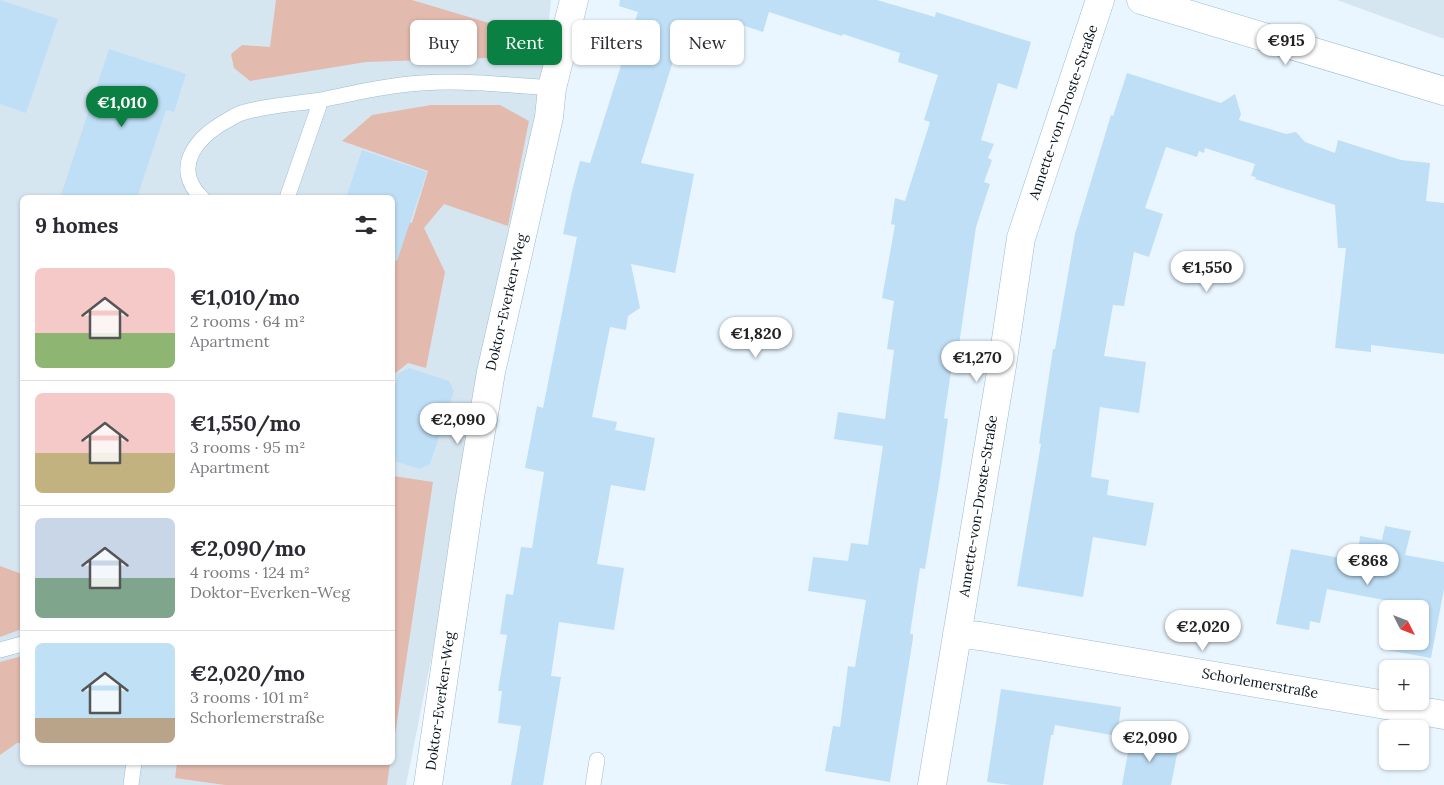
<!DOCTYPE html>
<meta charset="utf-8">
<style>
body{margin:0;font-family:Lora,serif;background:#f7f7f7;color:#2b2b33;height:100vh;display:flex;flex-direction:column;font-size:19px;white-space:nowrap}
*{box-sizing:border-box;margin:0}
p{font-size:16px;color:#7c7c81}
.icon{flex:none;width:28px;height:28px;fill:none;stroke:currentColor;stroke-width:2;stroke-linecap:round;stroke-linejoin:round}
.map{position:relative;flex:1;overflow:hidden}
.sheet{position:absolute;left:20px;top:195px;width:375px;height:570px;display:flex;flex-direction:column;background:#fff;border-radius:8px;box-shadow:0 1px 4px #0004}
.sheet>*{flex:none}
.banner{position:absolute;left:410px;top:20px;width:475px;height:45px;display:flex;gap:10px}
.needle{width:32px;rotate:132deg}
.tools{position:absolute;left:1379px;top:600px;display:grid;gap:10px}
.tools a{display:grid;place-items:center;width:50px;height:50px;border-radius:8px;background:#fff;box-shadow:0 1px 4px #0004;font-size:25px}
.price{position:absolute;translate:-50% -42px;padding:0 11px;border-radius:18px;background:#fff;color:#222;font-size:16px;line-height:32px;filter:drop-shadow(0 1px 2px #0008)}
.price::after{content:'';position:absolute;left:50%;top:30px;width:15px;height:11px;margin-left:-8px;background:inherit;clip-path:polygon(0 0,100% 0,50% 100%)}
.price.active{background:#0b8043;color:#fff}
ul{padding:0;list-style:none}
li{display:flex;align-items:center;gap:15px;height:125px;padding:0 15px}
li+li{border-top:1px solid #e1e1e2}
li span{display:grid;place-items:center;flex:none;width:140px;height:100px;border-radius:8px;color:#555}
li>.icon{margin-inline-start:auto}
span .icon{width:60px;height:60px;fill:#fffc;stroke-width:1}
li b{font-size:21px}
h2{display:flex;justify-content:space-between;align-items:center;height:60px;padding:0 15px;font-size:21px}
.chip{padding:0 18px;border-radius:8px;background:#fff;box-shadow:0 1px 4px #0004;font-size:18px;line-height:45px}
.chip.active{background:#0b8043;color:#fff}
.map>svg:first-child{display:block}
</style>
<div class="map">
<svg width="1444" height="785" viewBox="0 0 1444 785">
<rect width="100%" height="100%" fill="#e9f6ff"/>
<path fill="#d6e6f1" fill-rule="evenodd" d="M 0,0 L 551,0 L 539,119 L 406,785 L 0,785 ZM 22,198 L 392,198 L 392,762 L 22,762 Z
M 1337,0 L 1444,0 L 1444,39 Z"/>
<path fill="#e3baae" d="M 276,0 L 412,0 L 523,33 L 514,57 L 366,62 L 250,81 L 234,68 L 231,54 L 242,45 L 270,47 Z
M 431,105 L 500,105 L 529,121 L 508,226 L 444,204 L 424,228 L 445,272 L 426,368 L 408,363 L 393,375 L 392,217 L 412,223 L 428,171 L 342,141 L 372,115 Z
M 393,476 L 433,482 L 393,748 L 392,476 Z
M 0,566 L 22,574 L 22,629 L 0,637 Z
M 22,656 L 22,743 L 17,743 L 0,755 L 0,662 Z
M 177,763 L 177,762 L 390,763 L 387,785 L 225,785 L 175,778 Z"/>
<path fill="#bfdff6" d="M 0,0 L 58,19 L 26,113 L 0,104 Z
M 620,0 L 877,0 L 935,17 L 936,12 L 1031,42 L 1017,89 L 998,83 L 981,140 L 994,144 L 988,158 L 992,160 L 984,182 L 990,184 L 976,227 L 957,359 L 953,359 L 944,418 L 948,419 L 940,477 L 925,569 L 920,568 L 910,634 L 913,634 L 913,638 L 890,782 L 825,771 L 833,726 L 840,727 L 848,666 L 855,667 L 866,600 L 808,591 L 813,557 L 848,561 L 851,543 L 868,545 L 883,446 L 834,439 L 838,412 L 885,419 L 894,350 L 887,349 L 894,301 L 882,298 L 895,225 L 891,224 L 895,198 L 905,201 L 930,122 L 924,120 L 938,75 L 898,62 L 900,53 L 843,34 L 842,36 L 769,12 L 763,32 L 727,20 L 721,38 L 684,26 L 641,163 L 694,174 L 675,273 L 631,264 L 640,308 L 628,316 L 626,330 L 610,327 L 592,417 L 617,422 L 615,430 L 655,438 L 645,491 L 611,485 L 597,564 L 624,568 L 614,630 L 559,622 L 551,676 L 561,677 L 543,785 L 511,785 L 521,726 L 498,723 L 502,691 L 498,691 L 507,635 L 500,634 L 506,594 L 513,595 L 521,547 L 532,548 L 544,472 L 525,468 L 537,406 L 543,408 L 577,237 L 563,234 L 572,191 L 580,161 L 590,163 L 638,12 L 619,6 Z
M 109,49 L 186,74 L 174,112 L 166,110 L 137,198 L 60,198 Z
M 1127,73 L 1221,103 L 1235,94 L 1241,114 L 1239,120 L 1286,134 L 1296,132 L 1305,142 L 1335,153 L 1338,140 L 1401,160 L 1430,163 L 1426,201 L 1444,203 L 1444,354 L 1371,345 L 1371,352 L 1335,348 L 1346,248 L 1338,248 L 1335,205 L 1255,179 L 1256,177 L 1251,176 L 1255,164 L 1205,148 L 1204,153 L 1199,151 L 1197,157 L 1166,147 L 1145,208 L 1163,214 L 1149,257 L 1134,252 L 1124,306 L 1113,305 L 1104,356 L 1146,362 L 1139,413 L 1100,407 L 1091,477 L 1109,480 L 1107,495 L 1154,503 L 1146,546 L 1093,537 L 1083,597 L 1017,586 L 1041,444 L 1039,443 L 1053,349 L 1055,349 L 1075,234 L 1111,115 L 1113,116 Z
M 362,150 L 427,172 L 397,261 L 392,260 L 392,198 L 346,198 Z
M 409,368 L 449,381 L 454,391 L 430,464 L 420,469 L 392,460 L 392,394 L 399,373 Z
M 1385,526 L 1411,531 L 1405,555 L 1444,562 L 1444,589 L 1431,658 L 1381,649 L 1388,610 L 1388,641 L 1420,641 L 1420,609 L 1388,609 L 1389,601 L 1327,589 L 1320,623 L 1310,621 L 1309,630 L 1276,624 L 1291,549 L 1357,561 L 1360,536 L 1382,540 Z
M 1001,689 L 1121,707 L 1117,736 L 1055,725 L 1053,735 L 1051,735 L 1043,785 L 1011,785 L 987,782 Z
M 1131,736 L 1179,745 L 1171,785 L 1122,785 Z"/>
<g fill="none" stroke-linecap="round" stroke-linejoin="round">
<g stroke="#9bbbd1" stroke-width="16">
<path id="service" d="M 321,100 C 354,93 388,85 422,83 C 464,80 510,85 552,88
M 202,198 C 170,167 198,136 228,120 C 233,117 239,113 245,112 C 269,105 296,104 321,100 L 287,198
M 0,650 L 22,644
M 131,785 L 134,762
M 593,785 L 597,760"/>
</g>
<g stroke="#9bbbd1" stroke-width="29">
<path id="minor" d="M 1141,0 L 1444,91
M 957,634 L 980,636 L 1444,715
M 428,785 L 470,497 L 491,372 L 549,117 L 552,88 L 574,0
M 932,785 L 1002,366 L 1021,238 L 1100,0"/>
</g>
<use href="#service" stroke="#fff" stroke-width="15"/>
<use href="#minor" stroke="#fff" stroke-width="28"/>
</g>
<g text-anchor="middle" stroke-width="4" stroke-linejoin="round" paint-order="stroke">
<g font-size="14" fill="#09151c" stroke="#fff">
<text transform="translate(1063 112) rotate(-71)" y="5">Annette-von-Droste-Straße</text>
<text transform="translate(506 302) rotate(-77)" y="5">Doktor-Everken-Weg</text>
<text transform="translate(978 506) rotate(-81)" y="5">Annette-von-Droste-Straße</text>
<text transform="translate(1260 683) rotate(10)" y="5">Schorlemerstraße</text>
<text transform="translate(440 701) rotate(-82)" y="5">Doktor-Everken-Weg</text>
</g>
</g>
</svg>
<div class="tools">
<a><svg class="needle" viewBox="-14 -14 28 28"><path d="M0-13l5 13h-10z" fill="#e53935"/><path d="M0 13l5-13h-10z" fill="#7c7c81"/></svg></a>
<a>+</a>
<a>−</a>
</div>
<b class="price" style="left:1286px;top:66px">€915</b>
<b class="price active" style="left:122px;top:128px">€1,010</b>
<b class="price" style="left:1207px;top:293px">€1,550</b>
<b class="price" style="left:756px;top:359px">€1,820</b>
<b class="price" style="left:977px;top:383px">€1,270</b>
<b class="price" style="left:458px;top:445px">€2,090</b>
<b class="price" style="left:1368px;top:586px">€868</b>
<b class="price" style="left:1203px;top:652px">€2,020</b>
<b class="price" style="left:1150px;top:763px">€2,090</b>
<div class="banner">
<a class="chip">Buy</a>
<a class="chip active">Rent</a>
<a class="chip">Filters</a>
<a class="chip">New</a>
</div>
<section class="sheet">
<h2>9 homes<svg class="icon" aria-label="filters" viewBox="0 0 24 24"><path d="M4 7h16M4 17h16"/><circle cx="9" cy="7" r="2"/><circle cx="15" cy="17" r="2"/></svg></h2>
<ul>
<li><span style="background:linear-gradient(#f6c9c9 65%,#8fb573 0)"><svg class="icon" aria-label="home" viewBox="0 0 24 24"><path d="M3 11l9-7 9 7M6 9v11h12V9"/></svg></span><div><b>€1,010/mo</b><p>2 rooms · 64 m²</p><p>Apartment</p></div></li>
<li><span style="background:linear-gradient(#f6c9c9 60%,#c2b280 0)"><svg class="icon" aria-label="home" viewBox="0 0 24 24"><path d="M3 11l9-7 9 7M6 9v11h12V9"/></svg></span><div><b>€1,550/mo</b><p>3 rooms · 95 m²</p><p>Apartment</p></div></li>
<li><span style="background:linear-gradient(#c9d6e8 60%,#7fa58c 0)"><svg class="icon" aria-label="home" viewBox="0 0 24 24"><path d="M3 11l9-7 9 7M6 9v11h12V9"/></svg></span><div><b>€2,090/mo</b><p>4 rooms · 124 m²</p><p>Doktor-Everken-Weg</p></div></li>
<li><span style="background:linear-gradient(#bfe0f5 75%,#b9a48a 0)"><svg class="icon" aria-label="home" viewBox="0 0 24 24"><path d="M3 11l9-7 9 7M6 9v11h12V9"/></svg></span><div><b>€2,020/mo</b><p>3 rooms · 101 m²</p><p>Schorlemerstraße</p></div></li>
</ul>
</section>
</div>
